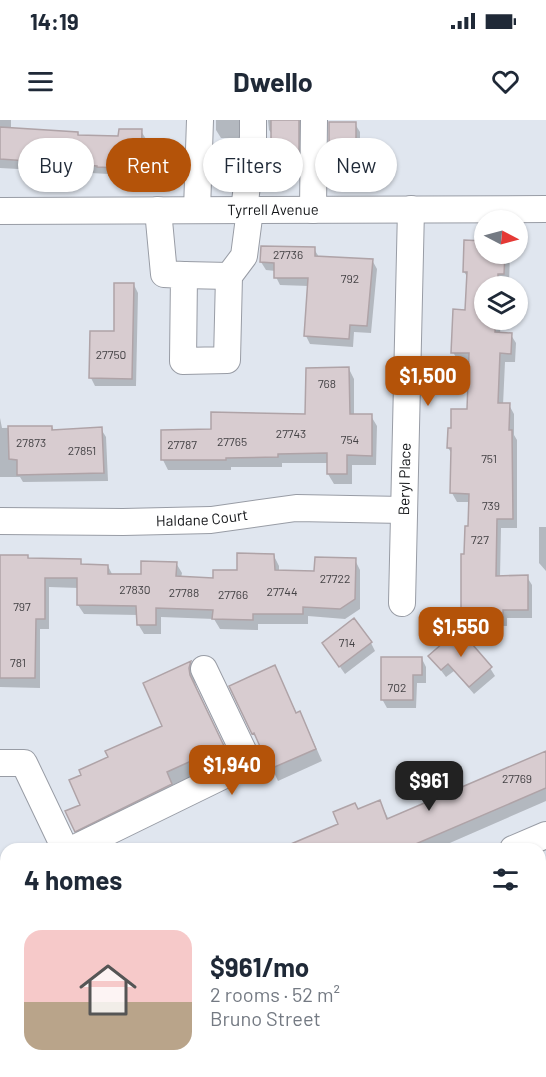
<!DOCTYPE html>
<meta charset="utf-8">
<style>
body{margin:0;font-family:Barlow,sans-serif;background:#f2f2f3;color:#1f2937;height:100vh;display:flex;flex-direction:column;font-size:22px;white-space:nowrap}
*{box-sizing:border-box;margin:0}
p{font-size:20px;color:#747a83}
.icon{flex:none;width:33px;height:33px;fill:none;stroke:currentColor;stroke-width:2;stroke-linecap:round;stroke-linejoin:round}
.map{position:relative;flex:1;overflow:hidden}
.details{position:absolute;left:0px;top:723px;width:546px;height:234px;display:flex;flex-direction:column;background:#fff;border-radius:18px 18px 0 0;box-shadow:0 2px 4px #0004}
.details>*{flex:none}
.hud{position:absolute;left:18px;top:18px;width:510px;height:54px;display:flex;gap:12px}
.needle{width:39px;rotate:96deg}
.buttons{position:absolute;left:474px;top:90px;display:grid;gap:12px}
.buttons a{display:grid;place-items:center;width:54px;height:54px;border-radius:50%;background:#fff;box-shadow:0 2px 4px #0004;font-size:30px}
.price{position:absolute;translate:-50% -51px;padding:0 14px;border-radius:12px;background:#b45309;color:#fff;font-size:20px;line-height:39px;filter:drop-shadow(0 2px 3px #0008)}
.price::after{content:'';position:absolute;left:50%;top:36px;width:18px;height:14px;margin-left:-9px;background:inherit;clip-path:polygon(0 0,100% 0,50% 100%)}
.price.current{background:#222;color:#fff}
ul{padding:0;list-style:none}
li{display:flex;align-items:center;gap:18px;height:150px;padding:0 24px}
li span{display:grid;place-items:center;flex:none;width:168px;height:120px;border-radius:18px;color:#555}
li>.icon{margin-inline-start:auto}
span .icon{width:72px;height:72px;fill:#fffc;stroke-width:1}
li b{font-size:26px}
h2{display:flex;justify-content:space-between;align-items:center;height:72px;padding:0 24px;font-size:26px}
.chip{padding:0 21px;border-radius:27px;background:#fff;box-shadow:0 2px 4px #0004;font-size:21px;line-height:54px}
.chip.current{background:#b45309;color:#fff}
.status{display:flex;justify-content:space-between;align-items:center;height:42px;padding:0 30px;background:#fff;direction:ltr}
.status svg{height:16px;fill:currentColor}
header{display:flex;justify-content:space-between;align-items:center;height:78px;padding:0 24px;background:#fff;font-size:27px;font-weight:700}
.map>svg:first-child{display:block}
</style>
<div class="status"><b>14:19</b><svg viewBox="0 0 49 12"><path d="M0 12V9h3v3zM5 12V6h3v6zM10 12V3h3v9zM15 12V0h3v12zM26 1h20v11H26zM47 4h2v5h-2z"/></svg></div>
<header><svg class="icon" aria-label="menu" viewBox="0 0 24 24"><path d="M4 6h16M4 12h16M4 18h16"/></svg>Dwello<svg class="icon" aria-label="heart" viewBox="0 0 24 24"><path d="M12 20l-8-8c-3-5 5-10 8-4 3-6 11-1 8 4z"/></svg></header>
<div class="map">
<svg width="546" height="957" viewBox="0 0 546 957">
<rect width="100%" height="100%" fill="#e0e6ef"/>
<path fill="#0003" d="M 0,0 L 11,0 L 11,9 L 77,13 L 79,16 L 120,17 L 141,11 L 146,19 L 145,56 L 0,48 Z
M 216,0 L 245,0 L 242,18 L 221,18 L 216,10 Z
M 268,0 L 306,0 L 303,43 L 277,43 L 273,35 L 273,15 L 269,10 Z
M 355,4 L 360,12 L 360,46 L 335,46 L 330,38 Z
M 465,122 L 484,123 L 484,134 L 510,134 L 509,163 L 503,162 L 503,166 L 484,166 L 484,200 L 501,200 L 500,214 L 511,215 L 516,223 L 515,242 L 505,242 L 503,285 L 509,285 L 514,294 L 514,315 L 517,320 L 517,408 L 501,408 L 500,457 L 527,457 L 532,465 L 532,498 L 507,498 L 507,506 L 467,505 L 462,497 L 466,436 L 470,408 L 470,382 L 457,382 L 452,373 L 453,335 L 448,328 L 452,310 L 469,291 L 470,242 L 458,241 L 453,232 L 467,191 L 469,159 L 464,152 Z
M 314,129 L 319,137 L 372,140 L 377,149 L 371,213 L 354,212 L 353,227 L 310,224 L 306,216 L 309,166 L 280,165 L 276,157 L 276,151 L 266,150 L 261,142 Z
M 134,165 L 138,173 L 136,266 L 95,266 L 91,258 L 115,212 Z
M 349,249 L 354,259 L 354,296 L 371,296 L 377,306 L 376,345 L 352,345 L 352,364 L 334,364 L 328,354 L 329,343 L 282,343 L 282,347 L 231,347 L 231,350 L 168,350 L 163,340 L 212,311 L 307,296 Z
M 0,298 L 2,308 L 52,307 L 54,311 L 101,309 L 106,317 L 108,361 L 23,362 L 20,357 L 0,357 Z
M 539,407 L 546,407 L 546,451 L 539,443 Z
M 0,436 L 29,440 L 80,441 L 82,445 L 108,446 L 113,456 L 142,456 L 176,443 L 182,453 L 181,458 L 215,459 L 274,436 L 279,446 L 279,452 L 316,452 L 355,440 L 360,450 L 360,489 L 345,499 L 308,496 L 308,504 L 258,504 L 258,510 L 220,509 L 214,499 L 161,497 L 161,514 L 144,514 L 138,504 L 138,495 L 84,494 L 78,485 L 79,468 L 49,467 L 49,509 L 40,509 L 40,568 L 0,567 Z
M 371,523 L 375,531 L 345,554 L 324,524 Z
M 430,536 L 490,548 L 495,556 L 474,574 L 454,551 L 446,557 Z
M 422,539 L 426,547 L 426,563 L 417,563 L 416,588 L 387,588 L 382,579 Z
M 191,543 L 197,555 L 195,562 L 197,569 L 230,639 L 173,665 L 178,676 L 83,723 L 76,711 L 82,686 L 83,655 L 110,637 L 164,606 L 145,564 Z
M 274,547 L 297,594 L 299,593 L 306,605 L 322,641 L 278,661 L 261,625 L 253,613 Z
M 546,632 L 546,681 L 436,729 L 283,729 L 340,705 L 358,691 L 380,682 L 389,700 Z
M 546,759 L 546,773 L 541,761 Z
M 546,905 L 546,955 L 540,957 L 391,957 L 407,951 L 540,951 L 540,908 Z
M 120,951 L 242,951 L 227,957 L 124,957 Z"/>
<path fill="#d8ccd0" stroke="#afa3a7" stroke-width="1.5" d="M 271,0 L 299,0 L 299,35 L 271,35 Z
M 329,2 L 356,2 L 356,38 L 329,38 Z
M 0,7 L 78,12 L 78,15 L 118,16 L 119,9 L 142,9 L 141,49 L 97,47 L 97,46 L 0,39 Z
M 464,120 L 484,121 L 484,134 L 505,134 L 504,154 L 498,154 L 498,166 L 484,166 L 484,200 L 496,200 L 495,212 L 512,213 L 511,234 L 500,233 L 498,283 L 510,283 L 509,310 L 512,310 L 513,399 L 497,399 L 496,456 L 528,455 L 528,490 L 503,490 L 503,497 L 461,497 L 461,434 L 464,434 L 465,406 L 468,406 L 469,374 L 450,373 L 451,328 L 447,328 L 448,308 L 451,308 L 451,289 L 467,289 L 469,233 L 451,233 L 453,189 L 465,190 L 467,152 L 463,152 Z
M 261,126 L 315,127 L 315,136 L 373,139 L 367,206 L 350,205 L 349,219 L 304,216 L 308,158 L 274,158 L 274,143 L 260,142 Z
M 114,163 L 134,163 L 132,259 L 89,258 L 90,211 L 114,211 Z
M 349,247 L 350,294 L 372,294 L 372,336 L 347,335 L 347,354 L 327,354 L 327,333 L 278,334 L 278,337 L 226,338 L 226,340 L 161,340 L 161,310 L 211,309 L 211,292 L 305,294 L 306,248 Z
M 8,306 L 52,306 L 52,310 L 102,307 L 104,353 L 17,355 L 17,340 L 9,339 Z
M 237,433 L 274,434 L 275,450 L 314,451 L 315,437 L 356,438 L 355,479 L 340,489 L 303,487 L 303,494 L 253,494 L 253,500 L 212,499 L 213,490 L 156,488 L 156,505 L 137,505 L 136,486 L 77,485 L 77,458 L 45,458 L 45,499 L 36,499 L 35,558 L 0,558 L 0,435 L 28,435 L 28,438 L 81,439 L 81,444 L 108,445 L 108,454 L 141,454 L 141,441 L 177,442 L 176,456 L 213,458 L 213,450 L 237,450 Z
M 354,498 L 372,522 L 339,547 L 322,523 Z
M 459,509 L 492,547 L 469,567 L 448,544 L 441,550 L 428,536 Z
M 381,537 L 422,537 L 422,555 L 413,555 L 413,580 L 381,580 Z
M 191,541 L 189,548 L 190,555 L 224,626 L 167,652 L 172,664 L 75,712 L 65,691 L 80,685 L 69,660 L 81,655 L 79,650 L 108,637 L 105,631 L 162,606 L 143,563 Z
M 275,545 L 296,593 L 300,591 L 316,629 L 270,649 L 254,613 L 252,614 L 229,566 Z
M 546,631 L 546,668 L 404,729 L 279,729 L 338,704 L 333,692 L 355,683 L 358,689 L 380,680 L 387,699 Z"/>
<g fill="none" stroke-linecap="round" stroke-linejoin="round">
<g stroke="#989ca5" stroke-width="28">
<g id="minor">
<path d="M 158,90 L 164,154 L 184,155 L 183,241 L 227,240 L 229,156 L 244,136 L 250,90"/>
<path d="M 197,90 L 200,0"/>
<path d="M 244,90 L 253,17 L 253,0"/>
<path d="M 313,90 L 314,0"/>
<path id="s1" d="M 0,91 L 546,89"/>
<path d="M 184,155 L 229,156"/>
<path id="s2" d="M 0,401 L 123,402 L 211,400 L 296,388 L 404,390"/>
<path id="s3" d="M 402,483 L 411,89"/>
<path d="M 0,643 L 24,643 L 65,729"/>
<path d="M 73,729 L 249,643 L 204,549"/>
<path d="M 513,729 L 546,715"/>
<path d="M 0,946 L 6,944"/>
<path d="M 92,951 L 95,957"/>
<path d="M 59,957 L 71,951"/>
</g>
</g>
<use href="#minor" stroke="#fff" stroke-width="26"/>
</g>
<g text-anchor="middle" stroke-width="6" stroke-linejoin="round" paint-order="stroke">
<g font-size="12" fill="#444245">
<text x="288" y="139">27736</text>
<text x="350" y="163">792</text>
<text x="111" y="239">27750</text>
<text x="327" y="268">768</text>
<text x="291" y="318">27743</text>
<text x="350" y="324">754</text>
<text x="232" y="326">27765</text>
<text x="31" y="327">27873</text>
<text x="182" y="329">27787</text>
<text x="82" y="335">27851</text>
<text x="489" y="343">751</text>
<text x="491" y="390">739</text>
<text x="480" y="424">727</text>
<text x="335" y="463">27722</text>
<text x="135" y="474">27830</text>
<text x="282" y="476">27744</text>
<text x="184" y="477">27788</text>
<text x="233" y="479">27766</text>
<text x="22" y="491">797</text>
<text x="347" y="527">714</text>
<text x="18" y="547">781</text>
<text x="397" y="572">702</text>
<text x="517" y="663">27769</text>
</g>
<g font-size="15" fill="#121417" stroke="#fff">
<text dy="5" stroke="none"><textPath href="#s1" startOffset="273">Tyrrell Avenue</textPath></text>
<text dy="5" stroke="none"><textPath href="#s3" startOffset="124">Beryl Place</textPath></text>
<text dy="5" stroke="none"><textPath href="#s2" startOffset="202">Haldane Court</textPath></text>
</g>
</g>
</svg>
<div class="buttons">
<a><svg class="needle" viewBox="-14 -14 28 28"><path d="M0-13l5 13h-10z" fill="#e53935"/><path d="M0 13l5-13h-10z" fill="#747a83"/></svg></a>
<a><svg class="icon" aria-label="layers" viewBox="0 0 24 24"><path d="M12 4l9 5-9 5-9-5zM3 14l9 5 9-5"/></svg></a>
</div>
<b class="price" style="left:428px;top:287px">$1,500</b>
<b class="price" style="left:461px;top:538px">$1,550</b>
<b class="price" style="left:232px;top:676px">$1,940</b>
<b class="price current" style="left:429px;top:692px">$961</b>
<div class="hud">
<a class="chip">Buy</a>
<a class="chip current">Rent</a>
<a class="chip">Filters</a>
<a class="chip">New</a>
</div>
<section class="details">
<h2>4 homes<svg class="icon" aria-label="filters" viewBox="0 0 24 24"><path d="M4 7h16M4 17h16"/><circle cx="9" cy="7" r="2"/><circle cx="15" cy="17" r="2"/></svg></h2>
<ul>
<li><span style="background:linear-gradient(#f6c9c9 60%,#b9a48a 0)"><svg class="icon" aria-label="home" viewBox="0 0 24 24"><path d="M3 11l9-7 9 7M6 9v11h12V9"/></svg></span><div><b>$961/mo</b><p>2 rooms · 52 m²</p><p>Bruno Street</p></div></li>
</ul>
</section>
</div>
